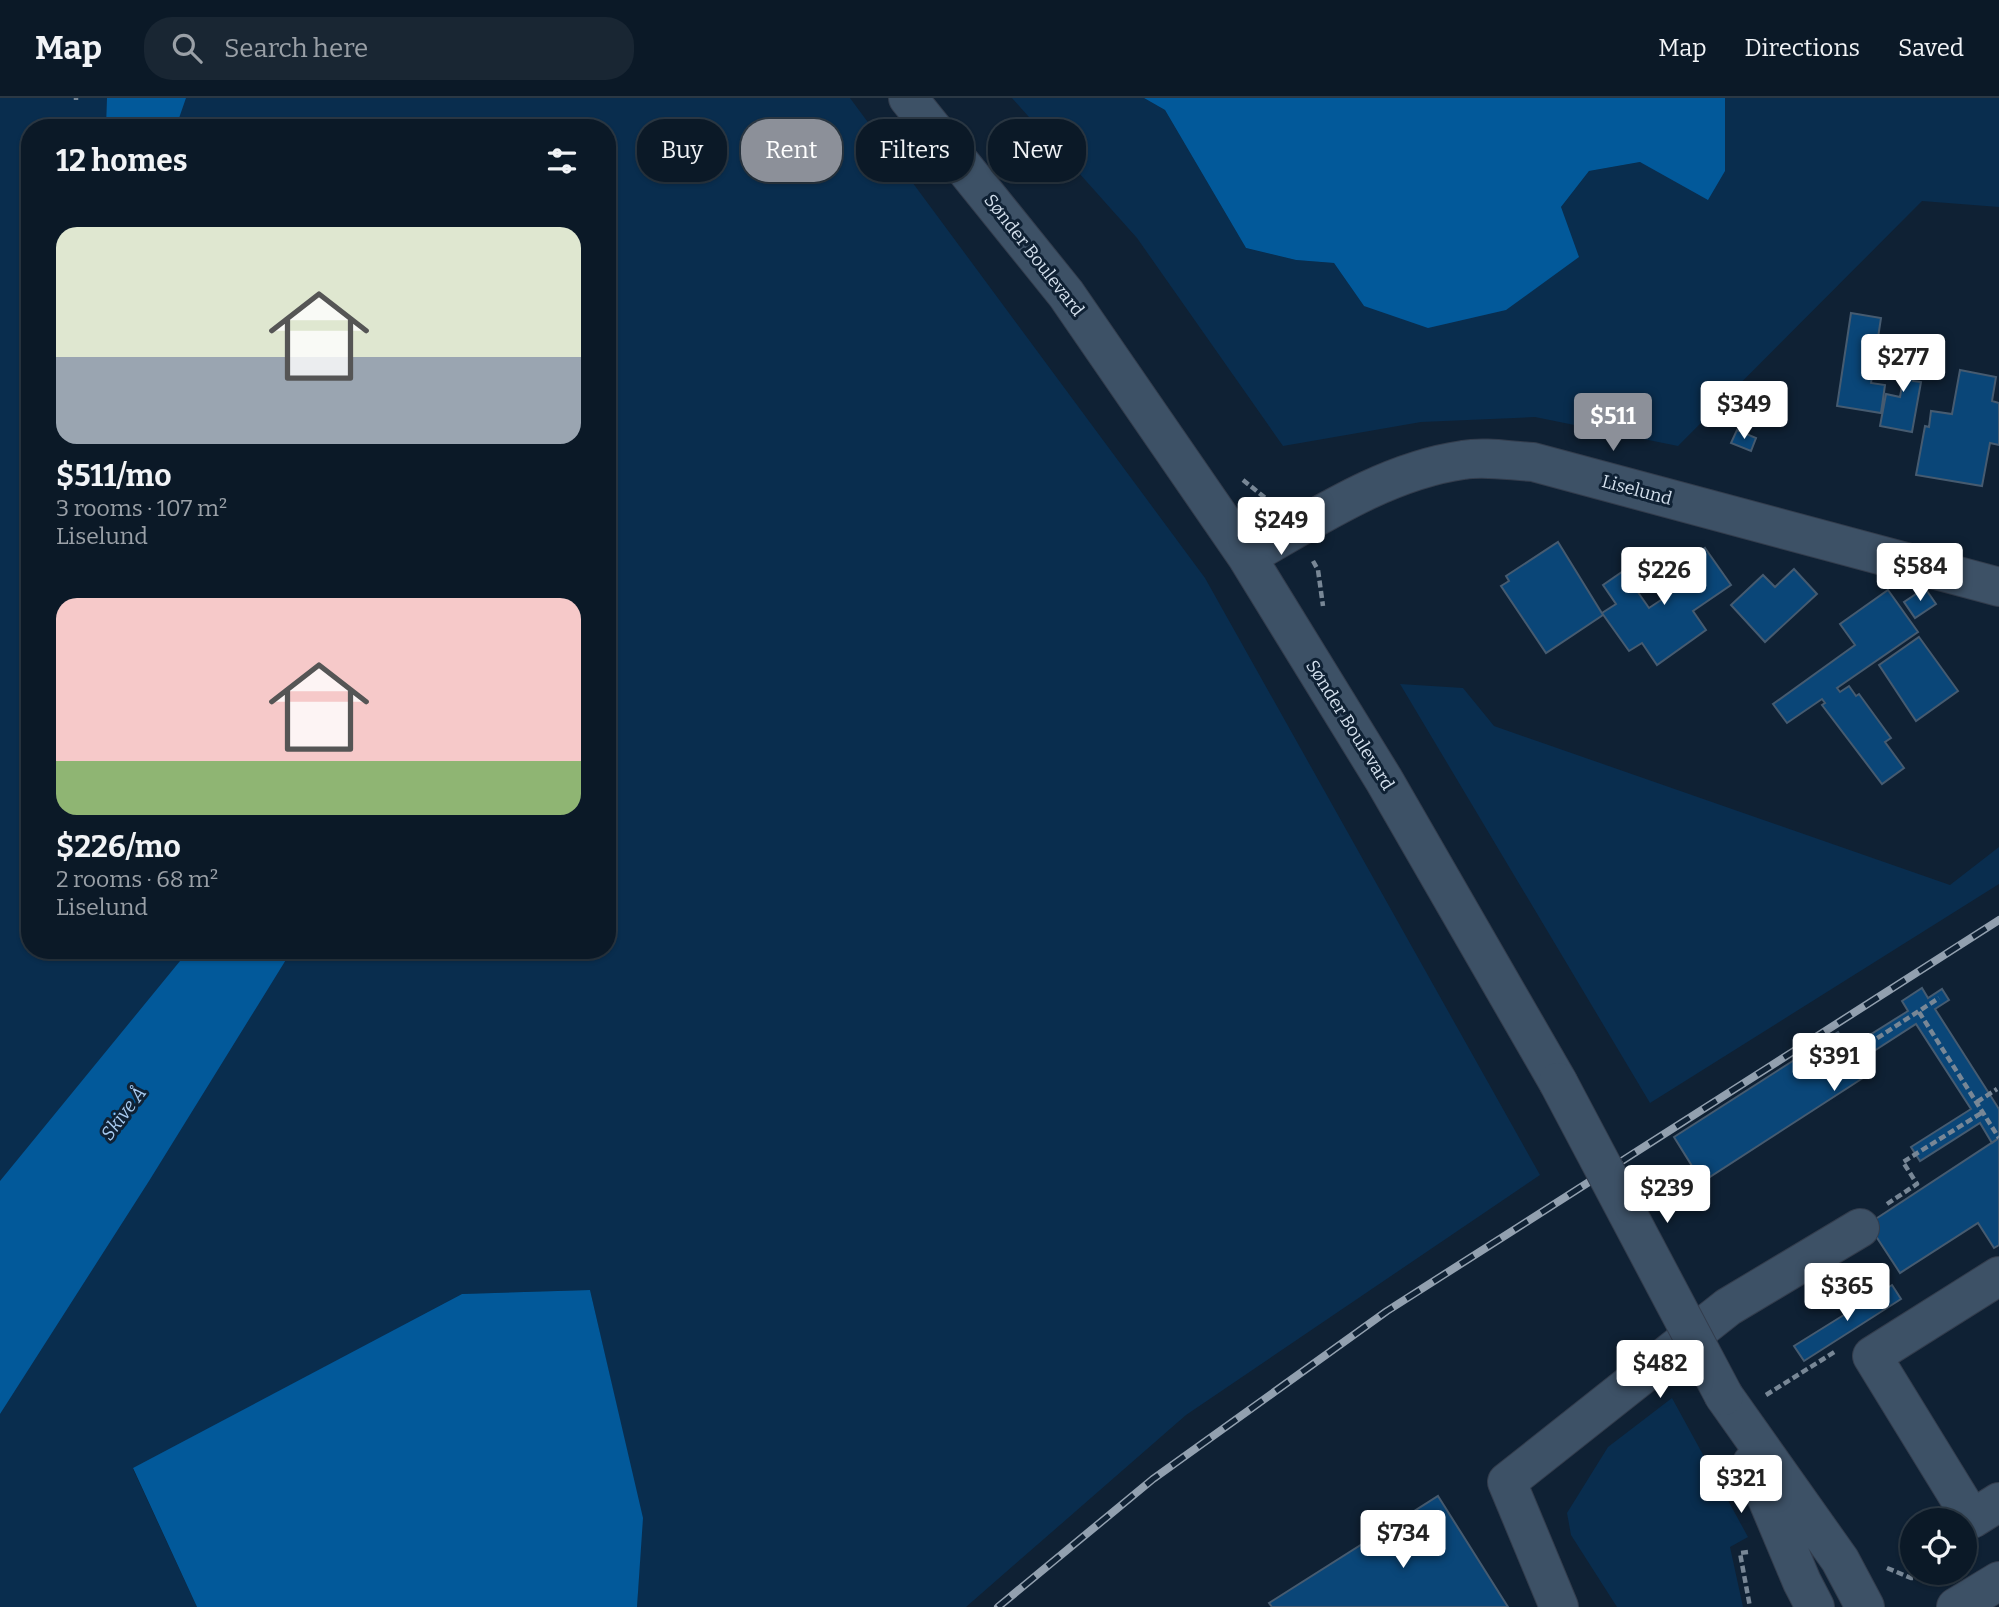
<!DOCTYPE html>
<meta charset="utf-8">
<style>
body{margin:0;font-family:Bitter,serif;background:#192633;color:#f1f3f6;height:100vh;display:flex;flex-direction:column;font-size:26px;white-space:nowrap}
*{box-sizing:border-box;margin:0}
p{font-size:23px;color:#9aa0a7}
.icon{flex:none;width:38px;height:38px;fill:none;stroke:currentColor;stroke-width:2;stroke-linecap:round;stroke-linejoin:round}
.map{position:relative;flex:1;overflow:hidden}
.side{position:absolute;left:21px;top:21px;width:595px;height:840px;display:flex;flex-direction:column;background:#0b1927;border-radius:28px;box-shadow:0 2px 5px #0004,0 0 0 2px #2b3844}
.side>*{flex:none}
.banner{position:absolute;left:637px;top:21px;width:665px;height:63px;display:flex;gap:14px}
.buttons{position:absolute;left:1900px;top:1410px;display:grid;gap:14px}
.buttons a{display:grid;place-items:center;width:77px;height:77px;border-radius:50%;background:#0b1927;box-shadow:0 2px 5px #0004,0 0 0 2px #2b3844;font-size:35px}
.price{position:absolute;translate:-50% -60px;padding:0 16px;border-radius:7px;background:#fff;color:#222;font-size:23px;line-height:46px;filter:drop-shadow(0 2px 4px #0008)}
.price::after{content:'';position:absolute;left:50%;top:42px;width:21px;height:16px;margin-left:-10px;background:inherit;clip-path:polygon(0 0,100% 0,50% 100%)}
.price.current{background:#8c9099;color:#fff}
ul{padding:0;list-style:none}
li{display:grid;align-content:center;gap:14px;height:371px;padding:0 35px}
li span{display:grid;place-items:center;height:217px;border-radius:21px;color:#555}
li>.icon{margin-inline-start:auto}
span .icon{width:126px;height:126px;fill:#fffc;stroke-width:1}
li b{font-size:30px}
h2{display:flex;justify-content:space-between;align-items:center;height:84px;padding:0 35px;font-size:30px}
.pill{padding:0 24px;border-radius:28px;background:#0b1927;box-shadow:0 2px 5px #0004,0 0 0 2px #2b3844;font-size:24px;line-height:63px}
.pill.current{background:#8c9099;color:#fff}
header{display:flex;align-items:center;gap:42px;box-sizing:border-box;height:98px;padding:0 35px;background:#0b1927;border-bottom:2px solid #2b3844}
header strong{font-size:33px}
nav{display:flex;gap:38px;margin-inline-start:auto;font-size:24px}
.search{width:490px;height:63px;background:#192633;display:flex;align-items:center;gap:18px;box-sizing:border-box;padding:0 24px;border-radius:28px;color:#9aa0a7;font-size:26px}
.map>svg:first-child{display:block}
</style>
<header>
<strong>Map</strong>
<div class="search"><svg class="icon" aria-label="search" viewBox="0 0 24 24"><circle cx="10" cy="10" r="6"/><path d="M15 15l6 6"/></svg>Search here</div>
<nav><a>Map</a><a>Directions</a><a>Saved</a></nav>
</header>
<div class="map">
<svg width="1999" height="1509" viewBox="0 0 1999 1509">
<rect width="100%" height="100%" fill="#0f2134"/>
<path fill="#092d4e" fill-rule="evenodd" d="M 0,0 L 850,0 L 1205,480 L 1540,1077 L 1186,1317 L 966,1509 L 637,1509 L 642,1420 L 590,1192 L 462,1196 L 133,1371 L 197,1509 L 0,1509 ZM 30,30 L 607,30 L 607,852 L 30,852 Z
M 1012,0 L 1144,0 L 1165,12 L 1246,150 L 1296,162 L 1334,165 L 1364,208 L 1561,109 L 1589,73 L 1640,64 L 1725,73 L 1725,0 L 1999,0 L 1999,109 L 1922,103 L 1678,348 L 1535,319 L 1421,324 L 1283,348 L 1137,140 Z
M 1400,586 L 1463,590 L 1494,628 L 1950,787 L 1999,749 L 1999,786 L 1650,1005 Z
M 1672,1300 L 1748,1439 L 1730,1449 L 1743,1509 L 1617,1509 L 1571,1437 L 1567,1415 L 1608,1349 Z"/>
<path fill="#02599a" d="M 107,0 L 186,0 L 178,23 L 181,30 L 106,30 Z
M 1144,0 L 1725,0 L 1725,73 L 1708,102 L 1640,64 L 1589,73 L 1561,109 L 1579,159 L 1506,212 L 1428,230 L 1364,208 L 1334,165 L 1296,162 L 1246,150 L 1165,12 Z
M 189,852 L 292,852 L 149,1083 L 0,1316 L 0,1083 Z
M 590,1192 L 643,1420 L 637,1509 L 197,1509 L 133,1370 L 462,1196 Z"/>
<path fill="#0a4678" stroke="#465b70" stroke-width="2" d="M 1851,215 L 1881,220 L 1871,285 L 1885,287 L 1881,315 L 1837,308 Z
M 1901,248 L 1919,252 L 1913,283 L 1921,284 L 1912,334 L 1880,328 L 1886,296 L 1900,299 L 1903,282 L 1895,281 Z
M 1960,272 L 1996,279 L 1992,303 L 1999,305 L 1999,347 L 1990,345 L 1982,388 L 1916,377 L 1925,328 L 1929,329 L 1931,313 L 1952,316 Z
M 1737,332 L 1756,340 L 1751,353 L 1731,345 Z
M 1558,444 L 1603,517 L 1546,555 L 1501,488 L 1509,483 L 1506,478 Z
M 1705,450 L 1731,487 L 1693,513 L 1706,532 L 1657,567 L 1642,545 L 1629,553 L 1602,515 L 1616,506 L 1603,487 L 1635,465 L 1647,482 L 1635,490 L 1649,510 L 1676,492 L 1666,477 Z
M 1794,471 L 1817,496 L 1765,544 L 1731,507 L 1763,477 L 1775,489 Z
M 1925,490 L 1936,506 L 1915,520 L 1904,504 Z
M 1888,492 L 1918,534 L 1837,590 L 1840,594 L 1849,588 L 1856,598 L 1859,596 L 1891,640 L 1885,644 L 1904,670 L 1882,686 L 1822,607 L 1825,605 L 1822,601 L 1787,625 L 1773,606 L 1855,547 L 1840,526 Z
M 1919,539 L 1958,593 L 1916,623 L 1879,567 Z
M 1922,890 L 1928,900 L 1942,891 L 1949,902 L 1935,911 L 1999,1011 L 1999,1040 L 1992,1045 L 1980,1025 L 1920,1063 L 1911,1049 L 1971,1011 L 1916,926 L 1857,964 L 1866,978 L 1702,1084 L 1674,1039 L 1838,934 L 1849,950 L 1908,913 L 1902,903 Z
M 1999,1040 L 1999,1147 L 1994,1150 L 1978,1125 L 1900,1175 L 1868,1126 Z
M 1892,1187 L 1901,1201 L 1804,1263 L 1794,1248 Z
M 1438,1398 L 1508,1509 L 1272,1509 L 1269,1505 Z"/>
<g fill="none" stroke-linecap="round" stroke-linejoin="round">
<g stroke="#333d4d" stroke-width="40">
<path id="minor" d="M 908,0 L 1066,196 L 1247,459 L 1384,682 L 1558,984
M 1247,459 C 1314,421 1385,373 1463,362 C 1485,358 1511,363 1533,364 L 1999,489
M 1999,1178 L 1872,1258 L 1972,1421 L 1999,1404
M 1724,1298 L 1840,1462 L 1865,1509
M 1752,1365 L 1802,1484 L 1815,1509
M 1559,1509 L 1507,1384 L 1728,1209 L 1860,1130
M 1956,1509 L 1999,1483"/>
</g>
<path stroke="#788796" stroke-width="4.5" stroke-dasharray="7 3.5" stroke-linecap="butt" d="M 76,0 L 76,2
M 1243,382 L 1269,403
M 1313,463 L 1318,472 L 1323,508
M 1919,914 L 1999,1040
M 1842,963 L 1939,900
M 1977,1004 L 1997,991
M 1887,1106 L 1917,1086 L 1903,1064 L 1983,1014
M 1766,1297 L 1836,1253
M 1748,1454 L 1740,1455 L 1750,1509
M 1887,1470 L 1911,1480 L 1932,1479"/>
<use href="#minor" stroke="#3d5166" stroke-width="38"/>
<g stroke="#92a0af" stroke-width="8">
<path id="rail" d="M 998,1509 L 1153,1381 L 1387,1213 L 1999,822"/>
</g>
<use href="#rail" stroke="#0f2134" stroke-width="5" stroke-dasharray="16" stroke-linecap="butt"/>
<g stroke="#333d4d" stroke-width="40" stroke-linecap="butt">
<path id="minor-bridge" d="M 1558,984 L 1724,1298"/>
</g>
<use href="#minor-bridge" stroke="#3d5166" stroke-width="38"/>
</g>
<g text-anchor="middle" stroke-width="6" stroke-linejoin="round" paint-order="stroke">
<g font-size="18" fill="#d3dfec" stroke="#0f2134">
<text transform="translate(1034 157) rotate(52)" y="6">Sønder Boulevard</text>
<text transform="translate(1637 392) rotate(15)" y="6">Liselund</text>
<text transform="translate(1350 627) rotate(58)" y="6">Sønder Boulevard</text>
</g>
<g font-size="19" font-style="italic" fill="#a8caef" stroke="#0f2134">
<text transform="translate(123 1015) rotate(-53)" y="7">Skive Å</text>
</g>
</g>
</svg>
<div class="buttons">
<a><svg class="icon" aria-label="locate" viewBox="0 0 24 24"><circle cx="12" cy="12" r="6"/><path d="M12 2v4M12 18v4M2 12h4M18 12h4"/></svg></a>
</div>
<b class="price" style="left:1903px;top:296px">$277</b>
<b class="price" style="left:1744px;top:343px">$349</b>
<b class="price current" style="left:1613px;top:355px">$511</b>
<b class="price" style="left:1281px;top:459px">$249</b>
<b class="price" style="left:1920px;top:505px">$584</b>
<b class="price" style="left:1664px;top:509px">$226</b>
<b class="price" style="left:1834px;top:995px">$391</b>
<b class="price" style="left:1667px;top:1127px">$239</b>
<b class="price" style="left:1847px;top:1225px">$365</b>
<b class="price" style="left:1660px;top:1302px">$482</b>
<b class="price" style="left:1741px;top:1417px">$321</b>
<b class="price" style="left:1403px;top:1472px">$734</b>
<div class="banner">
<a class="pill">Buy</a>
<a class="pill current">Rent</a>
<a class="pill">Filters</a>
<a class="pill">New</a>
</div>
<section class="side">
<h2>12 homes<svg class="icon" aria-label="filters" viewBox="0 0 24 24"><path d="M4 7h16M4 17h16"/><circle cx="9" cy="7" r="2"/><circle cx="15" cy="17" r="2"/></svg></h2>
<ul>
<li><span style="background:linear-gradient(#dfe7d0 60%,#9aa5b1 0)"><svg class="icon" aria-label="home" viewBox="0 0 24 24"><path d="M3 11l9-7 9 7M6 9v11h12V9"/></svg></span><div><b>$511/mo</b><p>3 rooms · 107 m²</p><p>Liselund</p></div></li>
<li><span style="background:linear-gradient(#f6c9c9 75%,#8fb573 0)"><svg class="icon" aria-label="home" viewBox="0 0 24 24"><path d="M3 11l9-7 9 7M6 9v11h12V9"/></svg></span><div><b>$226/mo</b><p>2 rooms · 68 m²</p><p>Liselund</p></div></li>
</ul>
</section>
</div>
